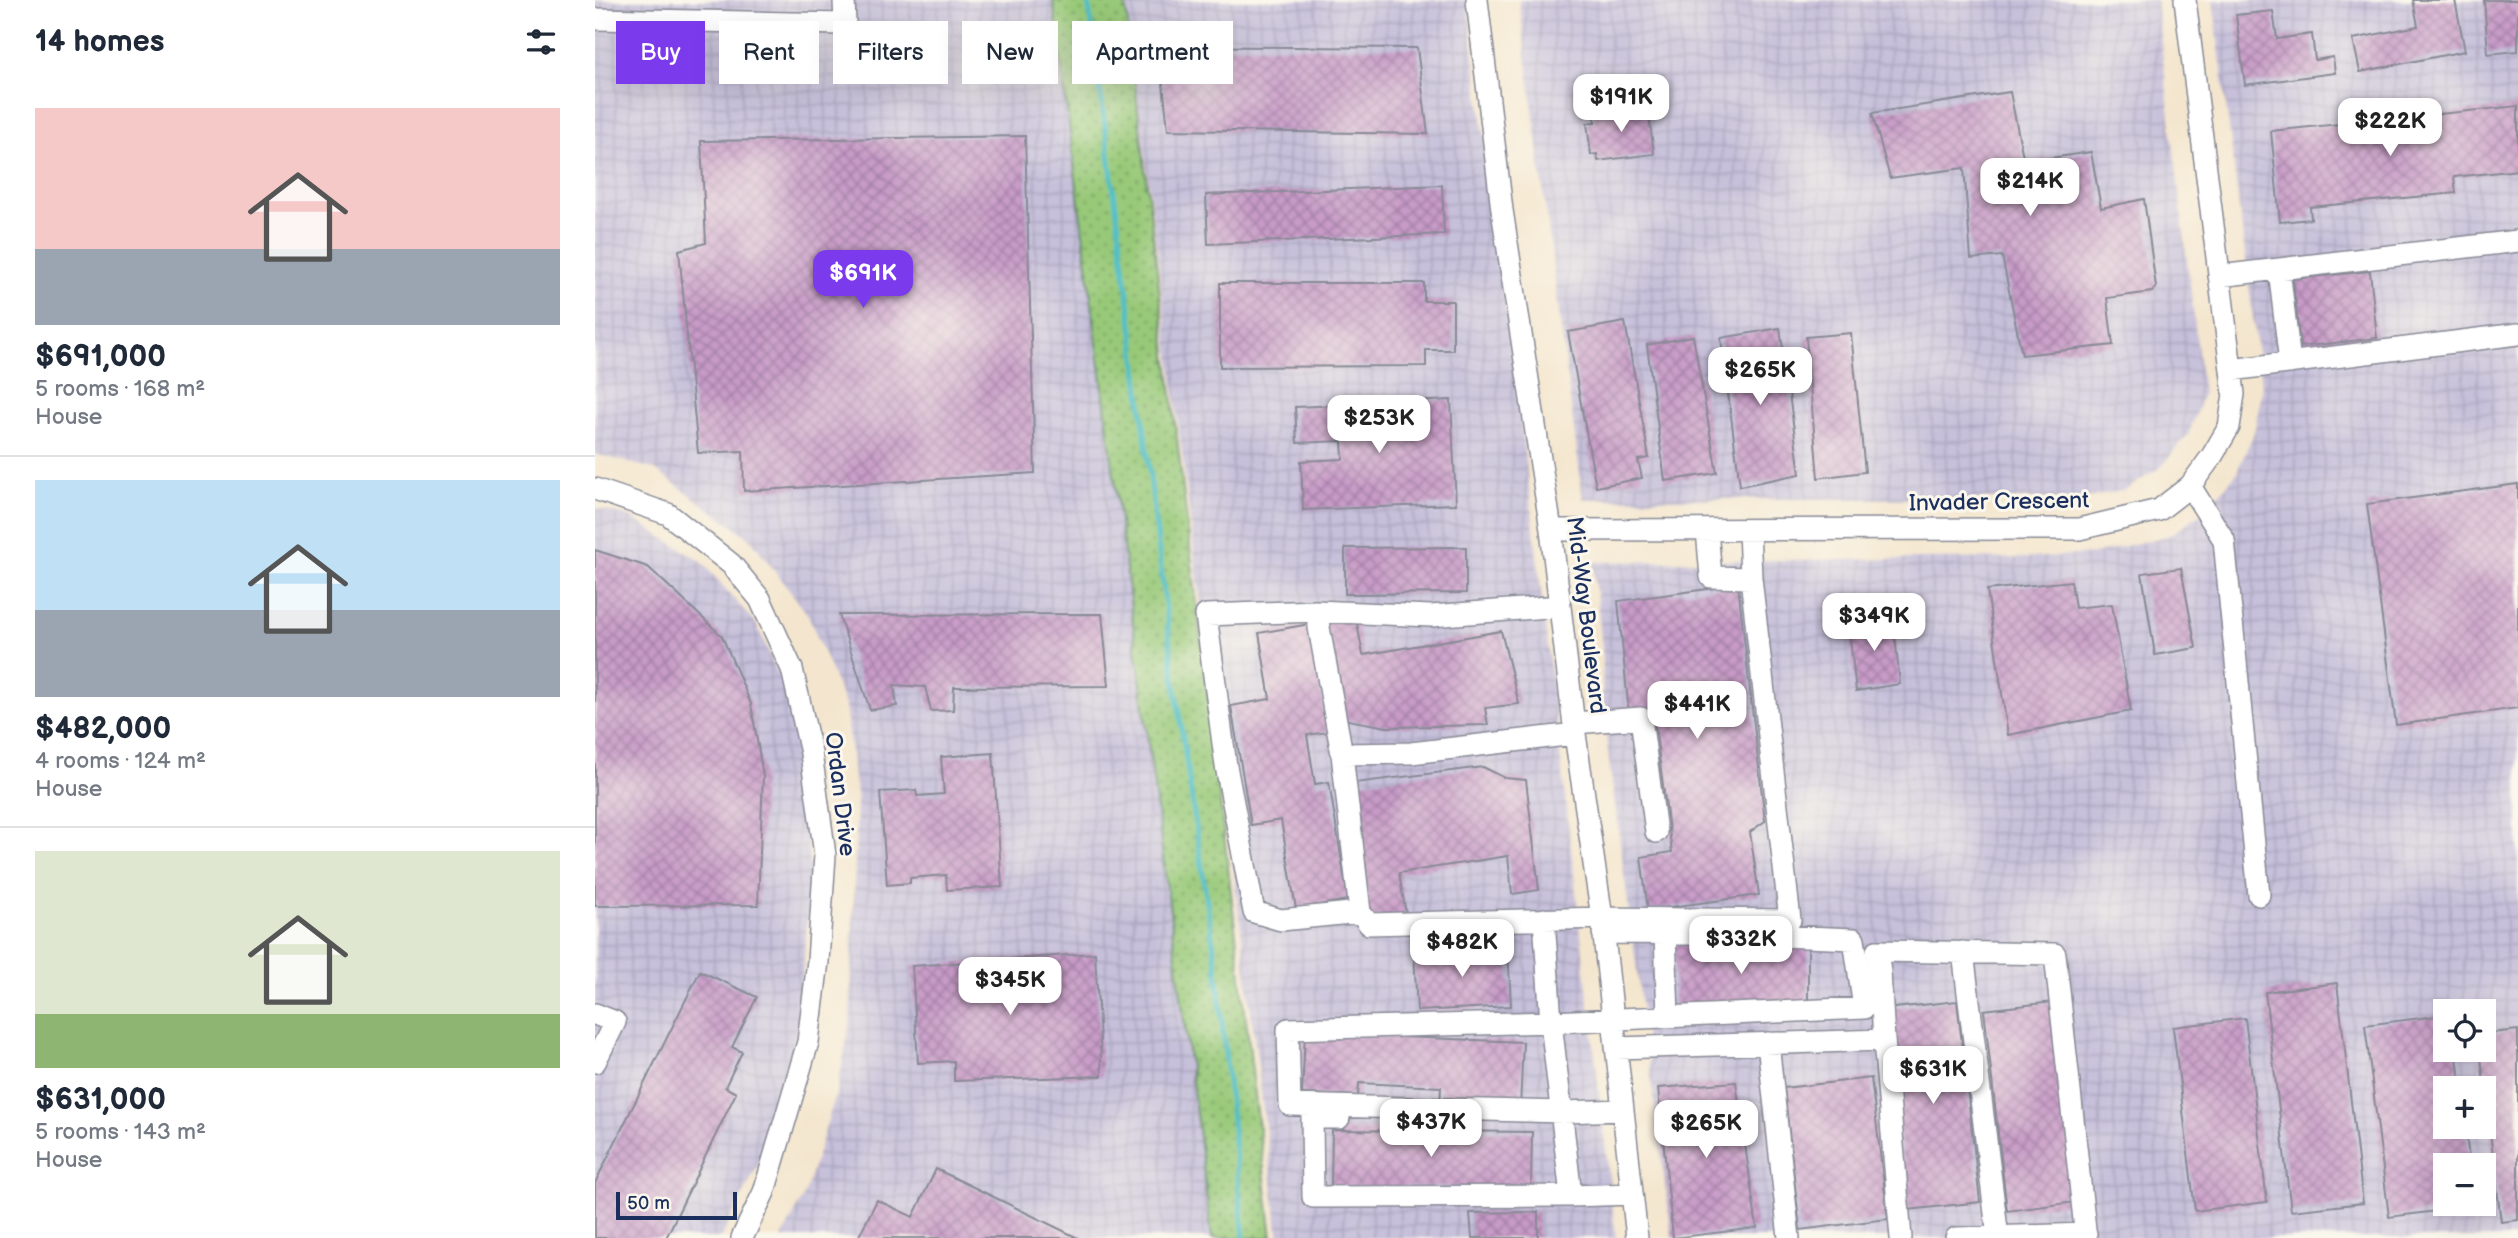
<!DOCTYPE html>
<meta charset="utf-8">
<style>
body{margin:0;font-family:"Balsamiq Sans",sans-serif;background:#f2f2f3;color:#1f2937;height:100vh;display:flex;flex-direction:column;font-size:26px;white-space:nowrap}
*{box-sizing:border-box;margin:0}
p{font-size:23px;color:#747a83}
.icon{flex:none;width:38px;height:38px;fill:none;stroke:currentColor;stroke-width:2;stroke-linecap:round;stroke-linejoin:round}
.map{position:relative;flex:1;overflow:hidden}
.sheet{display:flex;flex-direction:column;background:#fff;width:595px}
.sheet>*{flex:none}
.guide{position:absolute;left:21px;top:21px;width:665px;height:63px;display:flex;gap:14px}
.fabs{position:absolute;left:1838px;top:999px;display:grid;gap:14px}
.fabs a{display:grid;place-items:center;width:63px;height:63px;border-radius:0px;background:#fff;box-shadow:0 7px 28px #0002;font-size:35px}
.scale{position:absolute;left:21px;bottom:18px;width:121px;box-sizing:border-box;padding-left:7px;border:4px solid #1b2f5e;border-top:0;font-size:19px;line-height:24px;white-space:nowrap;color:#1b2f5e;-webkit-text-stroke:5px #fbf7ec;paint-order:stroke}
.price{position:absolute;translate:-50% -60px;padding:0 16px;border-radius:14px;background:#fff;color:#222;font-size:23px;line-height:46px;filter:drop-shadow(0 2px 4px #0008)}
.price::after{content:'';position:absolute;left:50%;top:42px;width:21px;height:16px;margin-left:-10px;background:inherit;clip-path:polygon(0 0,100% 0,50% 100%)}
.price.selected{background:#7c3aed;color:#fff}
ul{padding:0;list-style:none}
li{display:grid;align-content:center;gap:14px;height:371px;padding:0 35px}
li+li{border-top:2px solid #e0e1e3}
li span{display:grid;place-items:center;height:217px;border-radius:0px;color:#555}
li>.icon{margin-inline-start:auto}
span .icon{width:126px;height:126px;fill:#fffc;stroke-width:1}
li b{font-size:30px}
h2{display:flex;justify-content:space-between;align-items:center;height:84px;padding:0 35px;font-size:30px}
.chip{padding:0 24px;border-radius:0px;background:#fff;box-shadow:0 7px 28px #0002;font-size:24px;line-height:63px}
.chip.selected{background:#7c3aed;color:#fff}
main{display:flex;flex:1;min-height:0}
.map>svg:first-child{display:block}
</style>
<main>
<section class="sheet">
<h2>14 homes<svg class="icon" aria-label="filters" viewBox="0 0 24 24"><path d="M4 7h16M4 17h16"/><circle cx="9" cy="7" r="2"/><circle cx="15" cy="17" r="2"/></svg></h2>
<ul>
<li><span style="background:linear-gradient(#f6c9c9 65%,#9aa5b1 0)"><svg class="icon" aria-label="home" viewBox="0 0 24 24"><path d="M3 11l9-7 9 7M6 9v11h12V9"/></svg></span><div><b>$691,000</b><p>5 rooms · 168 m²</p><p>House</p></div></li>
<li><span style="background:linear-gradient(#bfe0f5 60%,#9aa5b1 0)"><svg class="icon" aria-label="home" viewBox="0 0 24 24"><path d="M3 11l9-7 9 7M6 9v11h12V9"/></svg></span><div><b>$482,000</b><p>4 rooms · 124 m²</p><p>House</p></div></li>
<li><span style="background:linear-gradient(#dfe7d0 75%,#8fb573 0)"><svg class="icon" aria-label="home" viewBox="0 0 24 24"><path d="M3 11l9-7 9 7M6 9v11h12V9"/></svg></span><div><b>$631,000</b><p>5 rooms · 143 m²</p><p>House</p></div></li>
</ul>
</section>
<div class="map">
<svg width="1923" height="1238" viewBox="0 0 1923 1238">
<defs>
<pattern id="industrial-grid" width="8" height="8" patternUnits="userSpaceOnUse" patternTransform="scale(1.75)"><rect width="8" height="8" fill="#c6c0da"/><path d="M0 4h8M4 0v8" fill="none" stroke="#aaa5be"/></pattern>
<pattern id="grass-dots" width="8" height="8" patternUnits="userSpaceOnUse" patternTransform="scale(1.75)"><rect width="8" height="8" fill="#98c978"/><path d="M2 2h.1M6 6h.1" fill="none" stroke="#7ba466" stroke-width="1.8" stroke-linecap="round"/></pattern>
<pattern id="building-cross-hatch" width="8" height="8" patternUnits="userSpaceOnUse" patternTransform="scale(1.75)"><rect width="8" height="8" fill="#c89bc7"/><path d="M0 0l8 8M0 8l8-8" fill="none" stroke="#a27fa5"/></pattern>
</defs>
<rect width="100%" height="100%" fill="#fbf7ec"/>
<filter id="ink" filterUnits="userSpaceOnUse"><feTurbulence type="fractalNoise" baseFrequency=".0143" numOctaves="2"/><feDisplacementMap in="SourceGraphic" scale="14" xChannelSelector="R" yChannelSelector="G"/><feConvolveMatrix kernelMatrix="1 2 1 2 8 2 1 2 1" color-interpolation-filters="sRGB"/></filter>
<filter id="wash" filterUnits="userSpaceOnUse"><feTurbulence type="fractalNoise" baseFrequency=".00686" numOctaves="4" result="noise"/><feDisplacementMap in="SourceGraphic" scale="28" xChannelSelector="R" yChannelSelector="G"/><feGaussianBlur stdDeviation="1.57" result="paint"/><feColorMatrix in="noise" values="0 0 0 0 0 0 0 0 0 0 0 0 0 0 0 0 0 1.4 0 .05"/><feComposite in="paint" operator="in"/></filter>
<g filter="url(#wash)">
<rect width="100%" height="100%" fill="#f4e6ce"/>
<path fill="url(#industrial-grid)" fill-rule="evenodd" d="M 0,0 L 458,0 L 471,104 L 541,569 L 620,1238 L 187,1238 L 210,1193 L 243,1088 L 255,1022 L 262,801 L 250,705 L 213,615 L 155,538 L 59,469 L 0,454 Z
M 531,0 L 872,0 L 938,521 L 1021,1238 L 684,1238 Z
M 924,0 L 1561,0 L 1608,393 L 1594,433 L 1566,467 L 1530,490 L 1487,499 L 988,499 Z
M 1618,0 L 1923,0 L 1923,1238 L 1077,1238 L 1007,706 L 1008,656 L 998,562 L 1430,558 L 1499,554 L 1575,535 L 1612,509 L 1641,474 L 1659,433 L 1667,389 ZM 1850,1012 L 1888,1012 L 1888,1050 L 1850,1050 ZM 1850,1088 L 1888,1088 L 1888,1127 L 1850,1127 ZM 1850,1166 L 1888,1166 L 1888,1204 L 1850,1204 Z
M 0,508 L 35,517 L 106,561 L 161,624 L 195,700 L 216,876 L 203,1026 L 167,1157 L 126,1238 L 0,1238 Z"/>
<path fill="url(#grass-dots)" stroke="#5a7c6b" stroke-width="2" d="M 458,0 L 530,0 L 677,1238 L 617,1238 Z"/>
<g fill="none" stroke-linecap="round" stroke-linejoin="round">
<path stroke="#51bfc8" stroke-width="5" d="M 493,0 L 537,325 L 579,678 L 621,963 L 649,1238"/>
</g>
<g id="blocks">
<path fill="url(#building-cross-hatch)" d="M 1818,0 L 1860,0 L 1870,51 L 1765,72 L 1758,39 L 1823,26 Z
M 1889,0 L 1923,0 L 1923,51 L 1893,54 Z
M 1678,11 L 1682,39 L 1717,34 L 1720,60 L 1738,57 L 1740,73 L 1650,85 L 1641,15 Z
M 564,46 L 822,48 L 833,134 L 573,130 Z
M 1415,92 L 1429,162 L 1496,152 L 1506,208 L 1549,199 L 1561,287 L 1557,292 L 1512,298 L 1518,345 L 1427,355 L 1407,256 L 1376,259 L 1369,168 L 1295,178 L 1277,113 Z
M 1923,106 L 1923,170 L 1859,177 L 1861,193 L 1715,207 L 1716,219 L 1685,222 L 1676,131 Z
M 1053,107 L 1059,154 L 1003,161 L 1002,154 L 996,155 L 992,123 L 1000,122 L 999,114 Z
M 430,136 L 440,473 L 149,491 L 148,451 L 103,453 L 84,250 L 111,243 L 106,141 Z
M 847,185 L 849,234 L 613,244 L 611,195 Z
M 1775,271 L 1782,338 L 1705,347 L 1698,279 Z
M 625,283 L 829,283 L 829,301 L 858,301 L 858,350 L 831,350 L 831,366 L 625,367 Z
M 1030,322 L 1054,458 L 1043,460 L 1047,478 L 1001,487 L 973,332 Z
M 1185,328 L 1205,474 L 1145,486 L 1126,338 Z
M 1256,333 L 1270,472 L 1223,478 L 1211,337 Z
M 1098,336 L 1122,473 L 1070,481 L 1052,345 Z
M 856,400 L 861,504 L 708,510 L 706,461 L 748,459 L 747,441 L 702,443 L 700,407 Z
M 1923,484 L 1923,708 L 1801,725 L 1772,504 Z
M 871,547 L 871,593 L 750,594 L 750,548 Z
M 0,550 L 53,567 L 127,636 L 156,704 L 168,776 L 163,905 L 0,906 Z
M 1586,568 L 1601,648 L 1560,655 L 1547,573 Z
M 1476,581 L 1480,608 L 1517,604 L 1536,711 L 1413,735 L 1392,590 Z
M 1143,585 L 1170,821 L 1155,832 L 1164,895 L 1053,910 L 1046,857 L 1077,852 L 1058,711 L 1034,714 L 1023,601 Z
M 760,613 L 768,655 L 906,631 L 924,704 L 890,708 L 893,725 L 792,727 L 747,719 L 727,618 Z
M 507,614 L 514,686 L 359,687 L 358,710 L 336,711 L 330,687 L 299,685 L 302,706 L 275,710 L 244,615 Z
M 1298,617 L 1305,684 L 1261,691 L 1253,621 Z
M 715,624 L 733,732 L 712,735 L 720,784 L 734,782 L 753,900 L 701,909 L 686,820 L 656,825 L 636,706 L 675,699 L 664,633 Z
M 398,753 L 407,887 L 352,890 L 351,875 L 315,878 L 315,883 L 292,885 L 285,792 L 321,790 L 322,796 L 349,794 L 346,757 Z
M 888,767 L 910,778 L 931,780 L 944,890 L 917,894 L 913,856 L 804,873 L 811,914 L 773,920 L 759,783 Z
M 1080,941 L 1213,942 L 1213,1010 L 1079,1009 Z
M 913,948 L 916,1006 L 822,1011 L 819,952 Z
M 500,953 L 507,1076 L 359,1081 L 359,1061 L 323,1063 L 317,966 Z
M 105,971 L 162,997 L 137,1047 L 147,1052 L 130,1087 L 141,1093 L 71,1238 L 0,1238 L 0,1183 Z
M 1742,983 L 1768,1203 L 1696,1211 L 1670,992 Z
M 1362,1001 L 1385,1202 L 1313,1210 L 1291,1009 Z
M 1458,1002 L 1481,1202 L 1412,1211 L 1389,1010 Z
M 1850,1015 L 1850,1050 L 1861,1050 L 1866,1088 L 1850,1088 L 1850,1127 L 1870,1127 L 1875,1166 L 1850,1166 L 1850,1204 L 1883,1206 L 1794,1217 L 1770,1025 Z
M 1650,1018 L 1672,1202 L 1600,1211 L 1578,1027 Z
M 1923,1030 L 1923,1220 L 1906,1222 L 1885,1050 L 1888,1050 L 1888,1034 Z
M 710,1033 L 928,1042 L 925,1108 L 845,1104 L 846,1087 L 764,1083 L 763,1096 L 707,1094 Z
M 1276,1078 L 1293,1219 L 1205,1230 L 1189,1088 Z
M 1141,1082 L 1162,1228 L 1078,1238 L 1063,1088 Z
M 737,1130 L 937,1132 L 936,1188 L 736,1186 Z
M 341,1169 L 483,1238 L 263,1238 L 282,1200 L 318,1217 Z
M 943,1212 L 943,1238 L 877,1238 L 875,1213 Z"/>
</g>
</g>
<g filter="url(#ink)">
<use href="#blocks" fill-opacity="0" stroke="#888a96" stroke-width="2"/>
<g fill="none" stroke-linecap="round" stroke-linejoin="round">
<g stroke="#888a96" stroke-width="24">
<path id="minor" d="M 882,0 L 907,210 L 956,530 L 980,734 L 1007,918 L 1042,1238
M 0,19 L 250,24 L 249,0
M 1684,269 L 1695,363
M 1624,276 L 1923,241
M 1636,370 L 1923,334
M 1595,486 L 1629,540 L 1664,895
M 0,489 L 73,514 L 136,564 L 165,599 L 197,669 L 216,753 L 230,855 L 223,961 L 213,1042 L 169,1192 L 147,1238
M 956,530 L 1484,529 L 1564,510 L 1595,486 L 1617,456 L 1634,427 L 1639,394 L 1590,0
M 1112,530 L 1116,577 L 1156,578 L 1154,530
M 965,606 L 836,616 L 721,611 L 747,754 L 816,753 L 980,734
M 721,611 L 611,615 L 631,766 L 659,912 L 686,920 L 765,912 L 747,754
M 979,723 L 1046,718 L 1061,832
M 765,912 L 774,924 L 1007,918 L 1195,920 L 1156,578
M 949,919 L 956,1022 L 976,1196
M 1008,933 L 1137,934 L 1259,939 L 1269,1008 L 956,1022 L 693,1029 L 695,1105 L 968,1112 L 1028,1110
M 1070,934 L 1073,1016
M 1368,952 L 1403,1238
M 1285,972 L 1282,951 L 1460,954 L 1491,1238
M 1273,973 L 1285,972 L 1289,1040
M 0,1014 L 20,1022 L 0,1062
M 1173,1043 L 1194,1238
M 1021,1048 L 1289,1040 L 1306,1238
M 744,1118 L 717,1118 L 718,1197 L 976,1196 L 1037,1194
M 1361,1238 L 1491,1234"/>
</g>
<use href="#minor" stroke="#fff" stroke-width="21"/>
</g>
</g>
<g text-anchor="middle" stroke-width="6" stroke-linejoin="round" paint-order="stroke">
<g font-size="23" fill="#1b2f5e" stroke="#fbf7ec">
<text transform="translate(1404 501) rotate(-1)" y="8">Invader Crescent</text>
<text transform="translate(992 615) rotate(83)" y="8">Mid-Way Boulevard</text>
<text transform="translate(246 794) rotate(83)" y="8">Ordan Drive</text>
</g>
</g>
</svg>
<div class="fabs">
<a><svg class="icon" aria-label="locate" viewBox="0 0 24 24"><circle cx="12" cy="12" r="6"/><path d="M12 2v4M12 18v4M2 12h4M18 12h4"/></svg></a>
<a>+</a>
<a>−</a>
</div>
<div class="scale">50 m</div>
<b class="price" style="left:1026px;top:134px">$191K</b>
<b class="price" style="left:1795px;top:158px">$222K</b>
<b class="price" style="left:1435px;top:218px">$214K</b>
<b class="price selected" style="left:268px;top:310px">$691K</b>
<b class="price" style="left:1165px;top:407px">$265K</b>
<b class="price" style="left:784px;top:455px">$253K</b>
<b class="price" style="left:1279px;top:653px">$349K</b>
<b class="price" style="left:1102px;top:741px">$441K</b>
<b class="price" style="left:1146px;top:976px">$332K</b>
<b class="price" style="left:867px;top:979px">$482K</b>
<b class="price" style="left:415px;top:1017px">$345K</b>
<b class="price" style="left:1338px;top:1106px">$631K</b>
<b class="price" style="left:836px;top:1159px">$437K</b>
<b class="price" style="left:1111px;top:1160px">$265K</b>
<div class="guide">
<a class="chip selected">Buy</a>
<a class="chip">Rent</a>
<a class="chip">Filters</a>
<a class="chip">New</a>
<a class="chip">Apartment</a>
</div>
</div>
</main>
